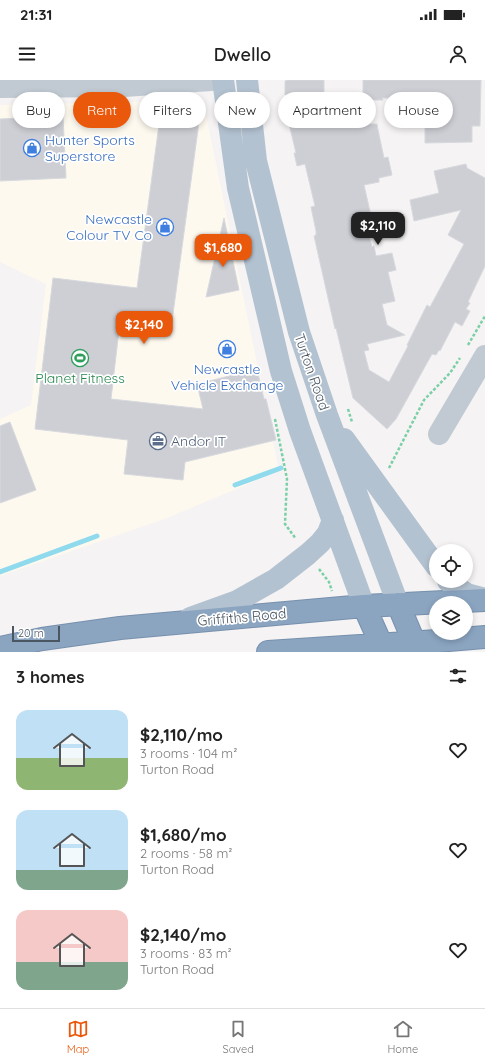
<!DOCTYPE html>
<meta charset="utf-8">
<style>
body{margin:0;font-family:Quicksand,sans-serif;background:#f2f2f2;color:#222;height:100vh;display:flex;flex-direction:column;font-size:15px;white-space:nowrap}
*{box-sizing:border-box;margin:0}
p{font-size:13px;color:#767676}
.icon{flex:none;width:22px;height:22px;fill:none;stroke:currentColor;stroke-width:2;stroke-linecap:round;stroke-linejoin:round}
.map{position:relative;height:572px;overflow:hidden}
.side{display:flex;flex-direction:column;background:#fff;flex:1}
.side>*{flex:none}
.top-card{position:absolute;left:12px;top:12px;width:461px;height:36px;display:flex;gap:8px}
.tools{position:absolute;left:429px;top:464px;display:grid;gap:8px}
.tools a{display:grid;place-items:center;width:44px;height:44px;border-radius:50%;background:#fff;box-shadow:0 2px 6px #0003;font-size:20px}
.scale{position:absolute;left:12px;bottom:10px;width:48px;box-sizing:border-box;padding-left:4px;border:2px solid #4a5661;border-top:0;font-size:11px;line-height:14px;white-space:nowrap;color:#4a5661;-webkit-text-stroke:3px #fff;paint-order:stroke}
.price{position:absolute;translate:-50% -34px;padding:0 9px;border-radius:8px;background:#ea580c;color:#fff;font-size:13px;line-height:26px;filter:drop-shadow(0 1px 2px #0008)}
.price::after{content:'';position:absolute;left:50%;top:24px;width:12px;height:9px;margin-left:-6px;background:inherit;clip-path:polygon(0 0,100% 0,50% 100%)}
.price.selected{background:#222;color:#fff}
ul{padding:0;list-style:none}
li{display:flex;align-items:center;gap:12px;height:100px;padding:0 16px}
li span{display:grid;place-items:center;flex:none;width:112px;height:80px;border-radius:12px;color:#555}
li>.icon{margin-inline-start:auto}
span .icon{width:48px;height:48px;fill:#fffc;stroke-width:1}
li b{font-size:17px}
h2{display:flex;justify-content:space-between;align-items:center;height:48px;padding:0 16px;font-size:17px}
.pill{padding:0 14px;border-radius:18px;background:#fff;box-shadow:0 2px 6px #0003;font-size:14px;line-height:36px}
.pill.selected{background:#ea580c;color:#fff}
.status{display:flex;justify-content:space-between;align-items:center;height:28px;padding:0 20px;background:#fff;direction:ltr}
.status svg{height:11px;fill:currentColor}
header{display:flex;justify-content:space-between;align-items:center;height:52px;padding:0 16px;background:#fff;font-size:18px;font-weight:600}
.tabs{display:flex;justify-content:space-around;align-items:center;height:56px;border-top:1px solid #e0e0e0;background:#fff;font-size:11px;color:#767676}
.tabs a{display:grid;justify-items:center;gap:2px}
.tabs .selected{color:#ea580c}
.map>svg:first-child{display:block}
</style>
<div class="status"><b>21:31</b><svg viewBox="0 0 49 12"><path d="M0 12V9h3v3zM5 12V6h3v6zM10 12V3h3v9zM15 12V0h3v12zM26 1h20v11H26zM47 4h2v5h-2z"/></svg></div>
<header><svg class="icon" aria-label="menu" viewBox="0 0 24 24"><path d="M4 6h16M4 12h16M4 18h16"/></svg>Dwello<svg class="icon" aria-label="person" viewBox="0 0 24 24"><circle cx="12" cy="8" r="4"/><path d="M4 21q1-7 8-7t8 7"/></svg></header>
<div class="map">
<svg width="485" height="572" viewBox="0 0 485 572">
<rect width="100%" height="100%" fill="#f5f3f3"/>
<path fill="#fdf9ef" d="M 203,20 L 279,391 L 167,438 L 0,496 L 0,339 L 31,325 L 46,204 L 0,182 L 0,25 Z"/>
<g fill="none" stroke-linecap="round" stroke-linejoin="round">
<path stroke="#90daee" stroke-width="5" d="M 235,405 L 281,388
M 0,492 L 97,456"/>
</g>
<path fill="#cdcfd5" stroke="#d7d9de" d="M 288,0 L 324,0 L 324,24 L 332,26 L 332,33 L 337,33 L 337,44 L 377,44 L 378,50 L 384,78 L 388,77 L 392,95 L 379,98 L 379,102 L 364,105 L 371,136 L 364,137 L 372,167 L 374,166 L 376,176 L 392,173 L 396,190 L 388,192 L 395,221 L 382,224 L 387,245 L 405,255 L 367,264 L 369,270 L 364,271 L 369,290 L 389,302 L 408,266 L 407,265 L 427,225 L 430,227 L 464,164 L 448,155 L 461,130 L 414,141 L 410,120 L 439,113 L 434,91 L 466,84 L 467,88 L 485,98 L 485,186 L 468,222 L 470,223 L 466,229 L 470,231 L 462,246 L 455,242 L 440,271 L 439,270 L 436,275 L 432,274 L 396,339 L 387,349 L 353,318 L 336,248 L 335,249 L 314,156 L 316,155 L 316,151 L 311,127 L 315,126 L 305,84 L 297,86 L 294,73 L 296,73 L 289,44 L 289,15 L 285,15 L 285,1 Z
M 363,0 L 481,0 L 480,46 L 472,46 L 472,62 L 425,63 L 425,45 L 416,45 L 416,18 L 382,18 L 383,20 L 367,20 L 367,17 L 363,17 Z
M 63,36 L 66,98 L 0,101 L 0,39 Z
M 160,37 L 199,42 L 170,256 L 119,250 L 111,319 L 203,329 L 197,304 L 257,289 L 264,319 L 266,319 L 276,360 L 185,382 L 183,400 L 124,394 L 128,360 L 35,349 L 53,198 L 137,208 Z
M 224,138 L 239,210 L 206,217 Z
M 10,342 L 36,410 L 0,423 L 0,346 Z"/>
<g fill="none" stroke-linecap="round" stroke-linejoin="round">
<g stroke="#7690ad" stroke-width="24">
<path id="highway" d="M 398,524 L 414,562
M 364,526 L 381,564
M 0,568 L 42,559 L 120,548 L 364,526 L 485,520
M 268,572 L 437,561 L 485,557"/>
</g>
<path stroke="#7ad0a6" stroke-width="2.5" stroke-dasharray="3 2" stroke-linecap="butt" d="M 468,265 L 485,236
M 348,329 L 352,342
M 275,339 L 287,399 L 285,444 L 296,459
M 389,388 L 424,320 L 450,293 L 460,278
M 319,489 L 329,502 L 332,511"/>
<path stroke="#c1cad2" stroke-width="22" d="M 0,7 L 124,6 L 211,0
M 439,354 L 485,276"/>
<path stroke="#b3c2d1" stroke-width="22" d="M 223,0 L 238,108 L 281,291 L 300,351 L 364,526
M 247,0 L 256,81 L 299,252 L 327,335 L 398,524
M 344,359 L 436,486
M 448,501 L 467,514 L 485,519
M 190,538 L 237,521 L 276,499 L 308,474 L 320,463 L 328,453 L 333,440"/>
<use href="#highway" stroke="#8ba5c1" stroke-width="22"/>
</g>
<defs>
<g id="shop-ring" transform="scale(0.9)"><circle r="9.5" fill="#fff" stroke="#3f7fe0" stroke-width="1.5"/><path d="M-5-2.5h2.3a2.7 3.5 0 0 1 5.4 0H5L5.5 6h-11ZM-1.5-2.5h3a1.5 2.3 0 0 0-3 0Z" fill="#3f7fe0"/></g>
<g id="stadium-ring" transform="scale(0.9)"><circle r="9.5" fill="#fff" stroke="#2e9e5b" stroke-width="1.5"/><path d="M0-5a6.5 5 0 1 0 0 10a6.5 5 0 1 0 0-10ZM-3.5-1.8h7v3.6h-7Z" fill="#2e9e5b"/></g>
<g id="office-ring" transform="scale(0.9)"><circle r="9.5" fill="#fff" stroke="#5c6f8a" stroke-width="1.5"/><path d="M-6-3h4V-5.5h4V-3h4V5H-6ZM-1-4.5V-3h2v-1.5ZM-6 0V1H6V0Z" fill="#5c6f8a"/></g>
</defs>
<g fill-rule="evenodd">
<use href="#shop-ring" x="32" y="68"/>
<use href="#shop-ring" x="165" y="147"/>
<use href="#shop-ring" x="227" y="269"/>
<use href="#stadium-ring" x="80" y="278"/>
<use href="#office-ring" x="158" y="361"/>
</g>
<g text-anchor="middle" stroke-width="3.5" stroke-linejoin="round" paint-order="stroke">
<g font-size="14" fill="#366cbe" stroke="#fff" text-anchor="start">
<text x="45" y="65">Hunter Sports<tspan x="45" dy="16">Superstore</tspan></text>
<text x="152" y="144" text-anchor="end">Newcastle<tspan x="152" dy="16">Colour TV Co</tspan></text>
<text x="227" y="294" text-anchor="middle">Newcastle<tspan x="227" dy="16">Vehicle Exchange</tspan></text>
</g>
<g font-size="14" fill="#4a5661" stroke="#fff">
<text transform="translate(312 292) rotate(71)" y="5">Turton Road</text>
<text transform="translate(242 537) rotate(-5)" y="5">Griffiths Road</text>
</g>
<g font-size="14" fill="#27864d" stroke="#fff">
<text x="80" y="303">Planet Fitness</text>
</g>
<g font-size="14" fill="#4e5e75" stroke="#fff" text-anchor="start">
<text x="171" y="366">Andor IT</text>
</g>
</g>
</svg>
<div class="tools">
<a><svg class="icon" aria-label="locate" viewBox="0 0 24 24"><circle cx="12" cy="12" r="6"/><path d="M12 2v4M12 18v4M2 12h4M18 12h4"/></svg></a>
<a><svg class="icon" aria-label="layers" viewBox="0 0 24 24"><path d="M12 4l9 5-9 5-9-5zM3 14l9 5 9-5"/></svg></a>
</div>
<div class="scale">20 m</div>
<b class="price selected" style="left:378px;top:166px">$2,110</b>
<b class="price" style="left:223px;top:188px">$1,680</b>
<b class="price" style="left:144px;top:265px">$2,140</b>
<div class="top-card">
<a class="pill">Buy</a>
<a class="pill selected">Rent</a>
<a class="pill">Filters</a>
<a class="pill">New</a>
<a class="pill">Apartment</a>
<a class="pill">House</a>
</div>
</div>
<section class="side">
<h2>3 homes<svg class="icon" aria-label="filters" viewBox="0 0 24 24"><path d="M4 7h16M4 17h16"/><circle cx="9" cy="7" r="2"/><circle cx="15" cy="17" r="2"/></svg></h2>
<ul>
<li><span style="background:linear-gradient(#bfe0f5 60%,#8fb573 0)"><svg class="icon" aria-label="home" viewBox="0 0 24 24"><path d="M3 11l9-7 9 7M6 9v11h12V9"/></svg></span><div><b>$2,110/mo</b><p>3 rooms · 104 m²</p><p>Turton Road</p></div><svg class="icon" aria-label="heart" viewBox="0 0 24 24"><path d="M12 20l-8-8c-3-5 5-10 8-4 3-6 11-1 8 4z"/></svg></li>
<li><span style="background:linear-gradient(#bfe0f5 75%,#7fa58c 0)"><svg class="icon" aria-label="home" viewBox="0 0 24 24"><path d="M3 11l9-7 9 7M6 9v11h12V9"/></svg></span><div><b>$1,680/mo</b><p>2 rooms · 58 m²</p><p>Turton Road</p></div><svg class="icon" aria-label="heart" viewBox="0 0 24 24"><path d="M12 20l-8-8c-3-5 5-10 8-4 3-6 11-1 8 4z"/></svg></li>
<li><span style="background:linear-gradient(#f6c9c9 65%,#7fa58c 0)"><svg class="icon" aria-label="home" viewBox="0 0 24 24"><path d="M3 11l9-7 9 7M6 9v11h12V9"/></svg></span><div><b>$2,140/mo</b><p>3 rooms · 83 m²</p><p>Turton Road</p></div><svg class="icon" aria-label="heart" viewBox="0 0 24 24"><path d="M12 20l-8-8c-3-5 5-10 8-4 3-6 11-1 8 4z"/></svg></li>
</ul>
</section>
<nav class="tabs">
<a class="selected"><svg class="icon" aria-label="map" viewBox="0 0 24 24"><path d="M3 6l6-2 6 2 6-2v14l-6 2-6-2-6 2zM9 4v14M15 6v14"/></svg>Map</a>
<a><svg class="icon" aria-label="saved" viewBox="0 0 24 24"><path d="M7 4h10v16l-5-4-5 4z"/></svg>Saved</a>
<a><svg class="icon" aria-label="home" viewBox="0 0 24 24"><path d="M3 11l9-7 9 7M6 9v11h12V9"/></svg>Home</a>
</nav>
